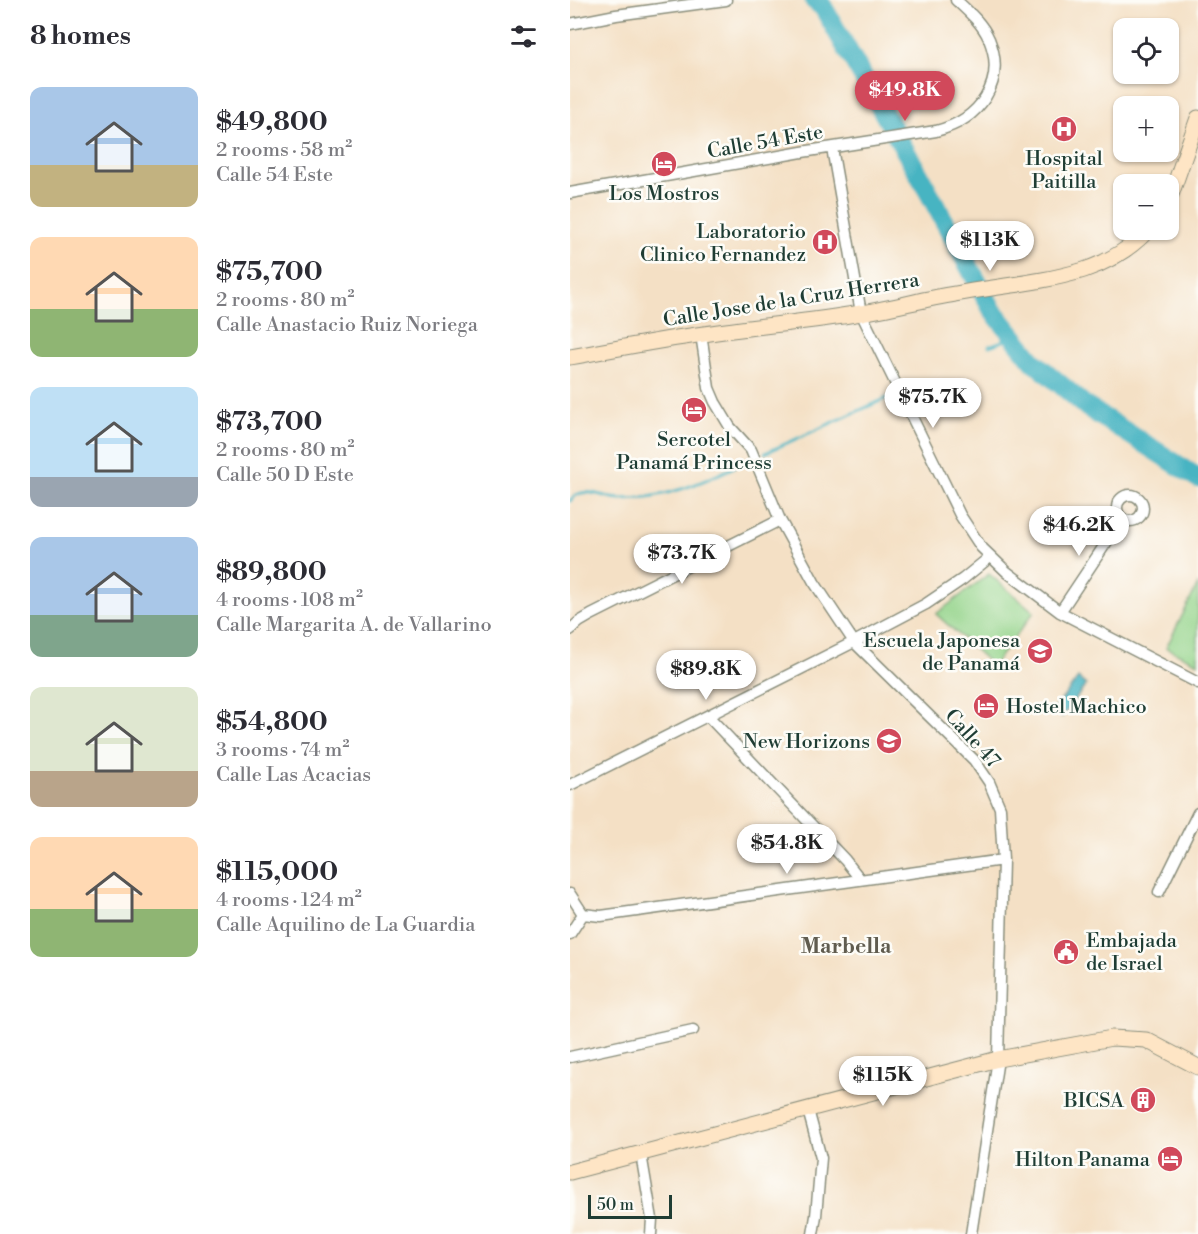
<!DOCTYPE html>
<meta charset="utf-8">
<style>
body{margin:0;font-family:"Libre Bodoni",serif;background:#f7f7f7;color:#2b2b33;height:100vh;display:flex;flex-direction:column;font-size:22px;white-space:nowrap}
*{box-sizing:border-box;margin:0}
p{font-size:20px;color:#7c7c81}
.icon{flex:none;width:33px;height:33px;fill:none;stroke:currentColor;stroke-width:2;stroke-linecap:round;stroke-linejoin:round}
.map{position:relative;flex:1;overflow:hidden}
.panel{display:flex;flex-direction:column;background:#fff;width:570px}
.panel>*{flex:none}
.controls{position:absolute;left:543px;top:18px;display:grid;gap:12px}
.controls a{display:grid;place-items:center;width:66px;height:66px;border-radius:12px;background:#fff;box-shadow:0 2px 4px #0004;font-size:30px}
.scale{position:absolute;left:18px;bottom:15px;width:84px;box-sizing:border-box;padding-left:6px;border:3px solid #1f3d34;border-top:0;font-size:16px;line-height:21px;white-space:nowrap;color:#1f3d34;-webkit-text-stroke:4px #fdfcf7;paint-order:stroke}
.price{position:absolute;translate:-50% -51px;padding:0 14px;border-radius:21px;background:#fff;color:#222;font-size:20px;line-height:39px;filter:drop-shadow(0 2px 3px #0008)}
.price::after{content:'';position:absolute;left:50%;top:36px;width:18px;height:14px;margin-left:-9px;background:inherit;clip-path:polygon(0 0,100% 0,50% 100%)}
.price.selected{background:#d1495b;color:#fff}
ul{padding:0;list-style:none}
li{display:flex;align-items:center;gap:18px;height:150px;padding:0 30px}
li span{display:grid;place-items:center;flex:none;width:168px;height:120px;border-radius:12px;color:#555}
li>.icon{margin-inline-start:auto}
span .icon{width:72px;height:72px;fill:#fffc;stroke-width:1}
li b{font-size:26px}
h2{display:flex;justify-content:space-between;align-items:center;height:72px;padding:0 30px;font-size:26px}
main{display:flex;flex:1;min-height:0}
.map>svg:first-child{display:block}
</style>
<main>
<section class="panel">
<h2>8 homes<svg class="icon" aria-label="filters" viewBox="0 0 24 24"><path d="M4 7h16M4 17h16"/><circle cx="9" cy="7" r="2"/><circle cx="15" cy="17" r="2"/></svg></h2>
<ul>
<li><span style="background:linear-gradient(#a9c7e8 65%,#c2b280 0)"><svg class="icon" aria-label="home" viewBox="0 0 24 24"><path d="M3 11l9-7 9 7M6 9v11h12V9"/></svg></span><div><b>$49,800</b><p>2 rooms · 58 m²</p><p>Calle 54 Este</p></div></li>
<li><span style="background:linear-gradient(#ffd9b3 60%,#8fb573 0)"><svg class="icon" aria-label="home" viewBox="0 0 24 24"><path d="M3 11l9-7 9 7M6 9v11h12V9"/></svg></span><div><b>$75,700</b><p>2 rooms · 80 m²</p><p>Calle Anastacio Ruiz Noriega</p></div></li>
<li><span style="background:linear-gradient(#bfe0f5 75%,#9aa5b1 0)"><svg class="icon" aria-label="home" viewBox="0 0 24 24"><path d="M3 11l9-7 9 7M6 9v11h12V9"/></svg></span><div><b>$73,700</b><p>2 rooms · 80 m²</p><p>Calle 50 D Este</p></div></li>
<li><span style="background:linear-gradient(#a9c7e8 65%,#7fa58c 0)"><svg class="icon" aria-label="home" viewBox="0 0 24 24"><path d="M3 11l9-7 9 7M6 9v11h12V9"/></svg></span><div><b>$89,800</b><p>4 rooms · 108 m²</p><p>Calle Margarita A. de Vallarino</p></div></li>
<li><span style="background:linear-gradient(#dfe7d0 70%,#b9a48a 0)"><svg class="icon" aria-label="home" viewBox="0 0 24 24"><path d="M3 11l9-7 9 7M6 9v11h12V9"/></svg></span><div><b>$54,800</b><p>3 rooms · 74 m²</p><p>Calle Las Acacias</p></div></li>
<li><span style="background:linear-gradient(#ffd9b3 60%,#8fb573 0)"><svg class="icon" aria-label="home" viewBox="0 0 24 24"><path d="M3 11l9-7 9 7M6 9v11h12V9"/></svg></span><div><b>$115,000</b><p>4 rooms · 124 m²</p><p>Calle Aquilino de La Guardia</p></div></li>
</ul>
</section>
<div class="map">
<svg width="628" height="1234" viewBox="0 0 628 1234">
<rect width="100%" height="100%" fill="#fdfcf7"/>
<filter id="ink" filterUnits="userSpaceOnUse"><feTurbulence type="fractalNoise" baseFrequency=".0167" numOctaves="2"/><feDisplacementMap in="SourceGraphic" scale="12" xChannelSelector="R" yChannelSelector="G"/><feConvolveMatrix kernelMatrix="1 2 1 2 8 2 1 2 1" color-interpolation-filters="sRGB"/></filter>
<filter id="wash" filterUnits="userSpaceOnUse"><feTurbulence type="fractalNoise" baseFrequency=".008" numOctaves="4" result="noise"/><feDisplacementMap in="SourceGraphic" scale="24" xChannelSelector="R" yChannelSelector="G"/><feGaussianBlur stdDeviation="1.35" result="paint"/><feColorMatrix in="noise" values="0 0 0 0 0 0 0 0 0 0 0 0 0 0 0 0 0 1.4 0 .05"/><feComposite in="paint" operator="in"/></filter>
<g filter="url(#wash)">
<rect width="100%" height="100%" fill="#f4e0c5"/>
<path fill="#94d48b" stroke="#5a8860" stroke-width="1.5" d="M 419,574 L 464,612 L 423,666 L 366,614 Z
M 628,584 L 628,663 L 596,648 Z"/>
<path fill="#46b4c2" stroke="#32787b" stroke-width="1.5" d="M 508,678 L 516,685 L 492,717 L 483,711 Z"/>
<g fill="none" stroke-linecap="round" stroke-linejoin="round">
<path stroke="#46b4c2" stroke-width="3" d="M 419,346 L 444,337
M 195,453 L 317,398
M 0,501 C 13,483 34,499 51,499 C 95,499 132,483 170,464"/>
<path stroke="#46b4c2" stroke-width="20" d="M 244,0 L 253,7 L 352,180 L 423,311 L 464,362 L 517,407 L 628,478"/>
</g>
</g>
<g filter="url(#ink)">
<g fill="none" stroke-linecap="round" stroke-linejoin="round">
<g stroke="#8a8e7c" stroke-width="13">
<path id="street" d="M 0,24 L 46,15 L 156,0
M 262,148 L 291,313 L 390,515 L 411,547 L 437,572 L 490,612 L 628,683
M 0,193 L 232,152 L 366,131 C 409,120 437,83 419,39 C 412,23 398,11 386,0
M 131,334 L 139,388 L 145,402 L 160,427 L 181,450 L 210,520 L 244,582 L 284,642 L 404,760 L 419,782 L 430,808 L 433,860 L 428,1059 L 401,1234
M547 508a13 13 0 1 1 26 0a13 13 0 1 1-26 0Z
M 490,612 L 552,519
M 0,630 L 9,622 L 21,615 L 210,520
M 138,716 L 275,860 L 290,879
M 0,785 L 284,642 L 356,604 L 393,579 L 420,557
M 589,892 L 628,813
M 0,894 L 13,914 L 31,916 L 433,860
M 0,934 L 13,914
M 0,1057 L 123,1030
M 238,1110 L 251,1158 L 246,1216 L 243,1234
M 71,1154 L 82,1219 L 81,1234"/>
</g>
<g stroke="#8a8e7c" stroke-width="17">
<path id="secondary" d="M 598,198 L 602,192 L 628,118
M 0,357 C 45,349 89,340 134,334 C 186,326 239,322 291,313 C 323,308 353,299 385,294 C 428,286 472,283 514,270 C 538,262 561,248 578,230
M 0,1172 L 428,1059 L 542,1038 L 576,1040 L 628,1067"/>
</g>
<use href="#street" stroke="#fff" stroke-width="10"/>
<use href="#secondary" stroke="#fee5c5" stroke-width="15"/>
</g>
</g>
<defs>
<g id="hospital-disc" transform="scale(1.35)"><circle r="9.5" fill="#d1495b" stroke="#fdfcf7"/><path d="M-5-5h3v3.5h4V-5h3V5h-3V1.5h-4V5h-3Z" fill="#fff"/></g>
<g id="hotel-disc" transform="scale(1.35)"><circle r="9.5" fill="#d1495b" stroke="#fdfcf7"/><path d="M-6-4.5h1.5V1H6V5H4.5V3h-9V5H-6ZM-4 0a1.8 1.8 0 1 1 3.6 0ZM.5 0V-2.5h3Q6-2.5 6 0Z" fill="#fff"/></g>
<g id="school-disc" transform="scale(1.35)"><circle r="9.5" fill="#d1495b" stroke="#fdfcf7"/><path d="M0-5L7-2L0 1L-7-2ZM-4 1L0 2.5L4 1V4Q0 6-4 4Z" fill="#fff"/></g>
<g id="civic-disc" transform="scale(1.35)"><circle r="9.5" fill="#d1495b" stroke="#fdfcf7"/><path d="M-.6-6.5H3V-4.5H.6V-3L4-1V1h2V6H-6V1h2V-1L-.6-3ZM-1.2 2.5V6h2.4V2.5Z" fill="#fff"/></g>
<g id="building-disc" transform="scale(1.35)"><circle r="9.5" fill="#d1495b" stroke="#fdfcf7"/><path d="M-4-6H4V6H1V3H-1V6H-4ZM-2.5-4.3h1.7v1.8h-1.7ZM.8-4.3h1.7v1.8H.8ZM-2.5-1h1.7V.8h-1.7ZM.8-1h1.7V.8H.8Z" fill="#fff"/></g>
</defs>
<g fill-rule="evenodd">
<use href="#hospital-disc" x="494" y="129"/>
<use href="#hotel-disc" x="94" y="164"/>
<use href="#hospital-disc" x="255" y="242"/>
<use href="#hotel-disc" x="124" y="410"/>
<use href="#school-disc" x="470" y="651"/>
<use href="#hotel-disc" x="416" y="706"/>
<use href="#school-disc" x="319" y="741"/>
<use href="#civic-disc" x="496" y="952"/>
<use href="#building-disc" x="573" y="1100"/>
<use href="#hotel-disc" x="600" y="1159"/>
</g>
<g text-anchor="middle" stroke-width="5" stroke-linejoin="round" paint-order="stroke">
<g font-size="20" fill="#1f3d34" stroke="#fdfcf7">
<text transform="translate(195 141) rotate(-10)" y="7">Calle 54 Este</text>
<text transform="translate(221 299) rotate(-9)" y="7">Calle Jose de la Cruz Herrera</text>
<text transform="translate(403 738) rotate(48)" y="7">Calle 47</text>
</g>
<g font-size="20" fill="#1f3d34" stroke="#fdfcf7" text-anchor="end">
<text x="494" y="165" text-anchor="middle">Hospital<tspan x="494" dy="23">Paitilla</tspan></text>
<text x="94" y="200" text-anchor="middle">Los Mostros</text>
<text x="236" y="238">Laboratorio<tspan x="236" dy="23">Clinico Fernandez</tspan></text>
<text x="124" y="446" text-anchor="middle">Sercotel<tspan x="124" dy="23">Panamá Princess</tspan></text>
<text x="450" y="647">Escuela Japonesa<tspan x="450" dy="23">de Panamá</tspan></text>
<text x="436" y="713" text-anchor="start">Hostel Machico</text>
<text x="300" y="748">New Horizons</text>
<text x="516" y="947" text-anchor="start">Embajada<tspan x="516" dy="23">de Israel</tspan></text>
<text x="554" y="1107">BICSA</text>
<text x="580" y="1166">Hilton Panama</text>
</g>
<g font-size="21" font-weight="bold" fill="#605c4f" stroke="#fdfcf7">
<text x="276" y="953">Marbella</text>
</g>
</g>
</svg>
<div class="controls">
<a><svg class="icon" aria-label="locate" viewBox="0 0 24 24"><circle cx="12" cy="12" r="6"/><path d="M12 2v4M12 18v4M2 12h4M18 12h4"/></svg></a>
<a>+</a>
<a>−</a>
</div>
<div class="scale">50 m</div>
<b class="price selected" style="left:335px;top:122px">$49.8K</b>
<b class="price" style="left:420px;top:272px">$113K</b>
<b class="price" style="left:363px;top:429px">$75.7K</b>
<b class="price" style="left:509px;top:557px">$46.2K</b>
<b class="price" style="left:112px;top:585px">$73.7K</b>
<b class="price" style="left:136px;top:701px">$89.8K</b>
<b class="price" style="left:217px;top:875px">$54.8K</b>
<b class="price" style="left:313px;top:1107px">$115K</b>
</div>
</main>
